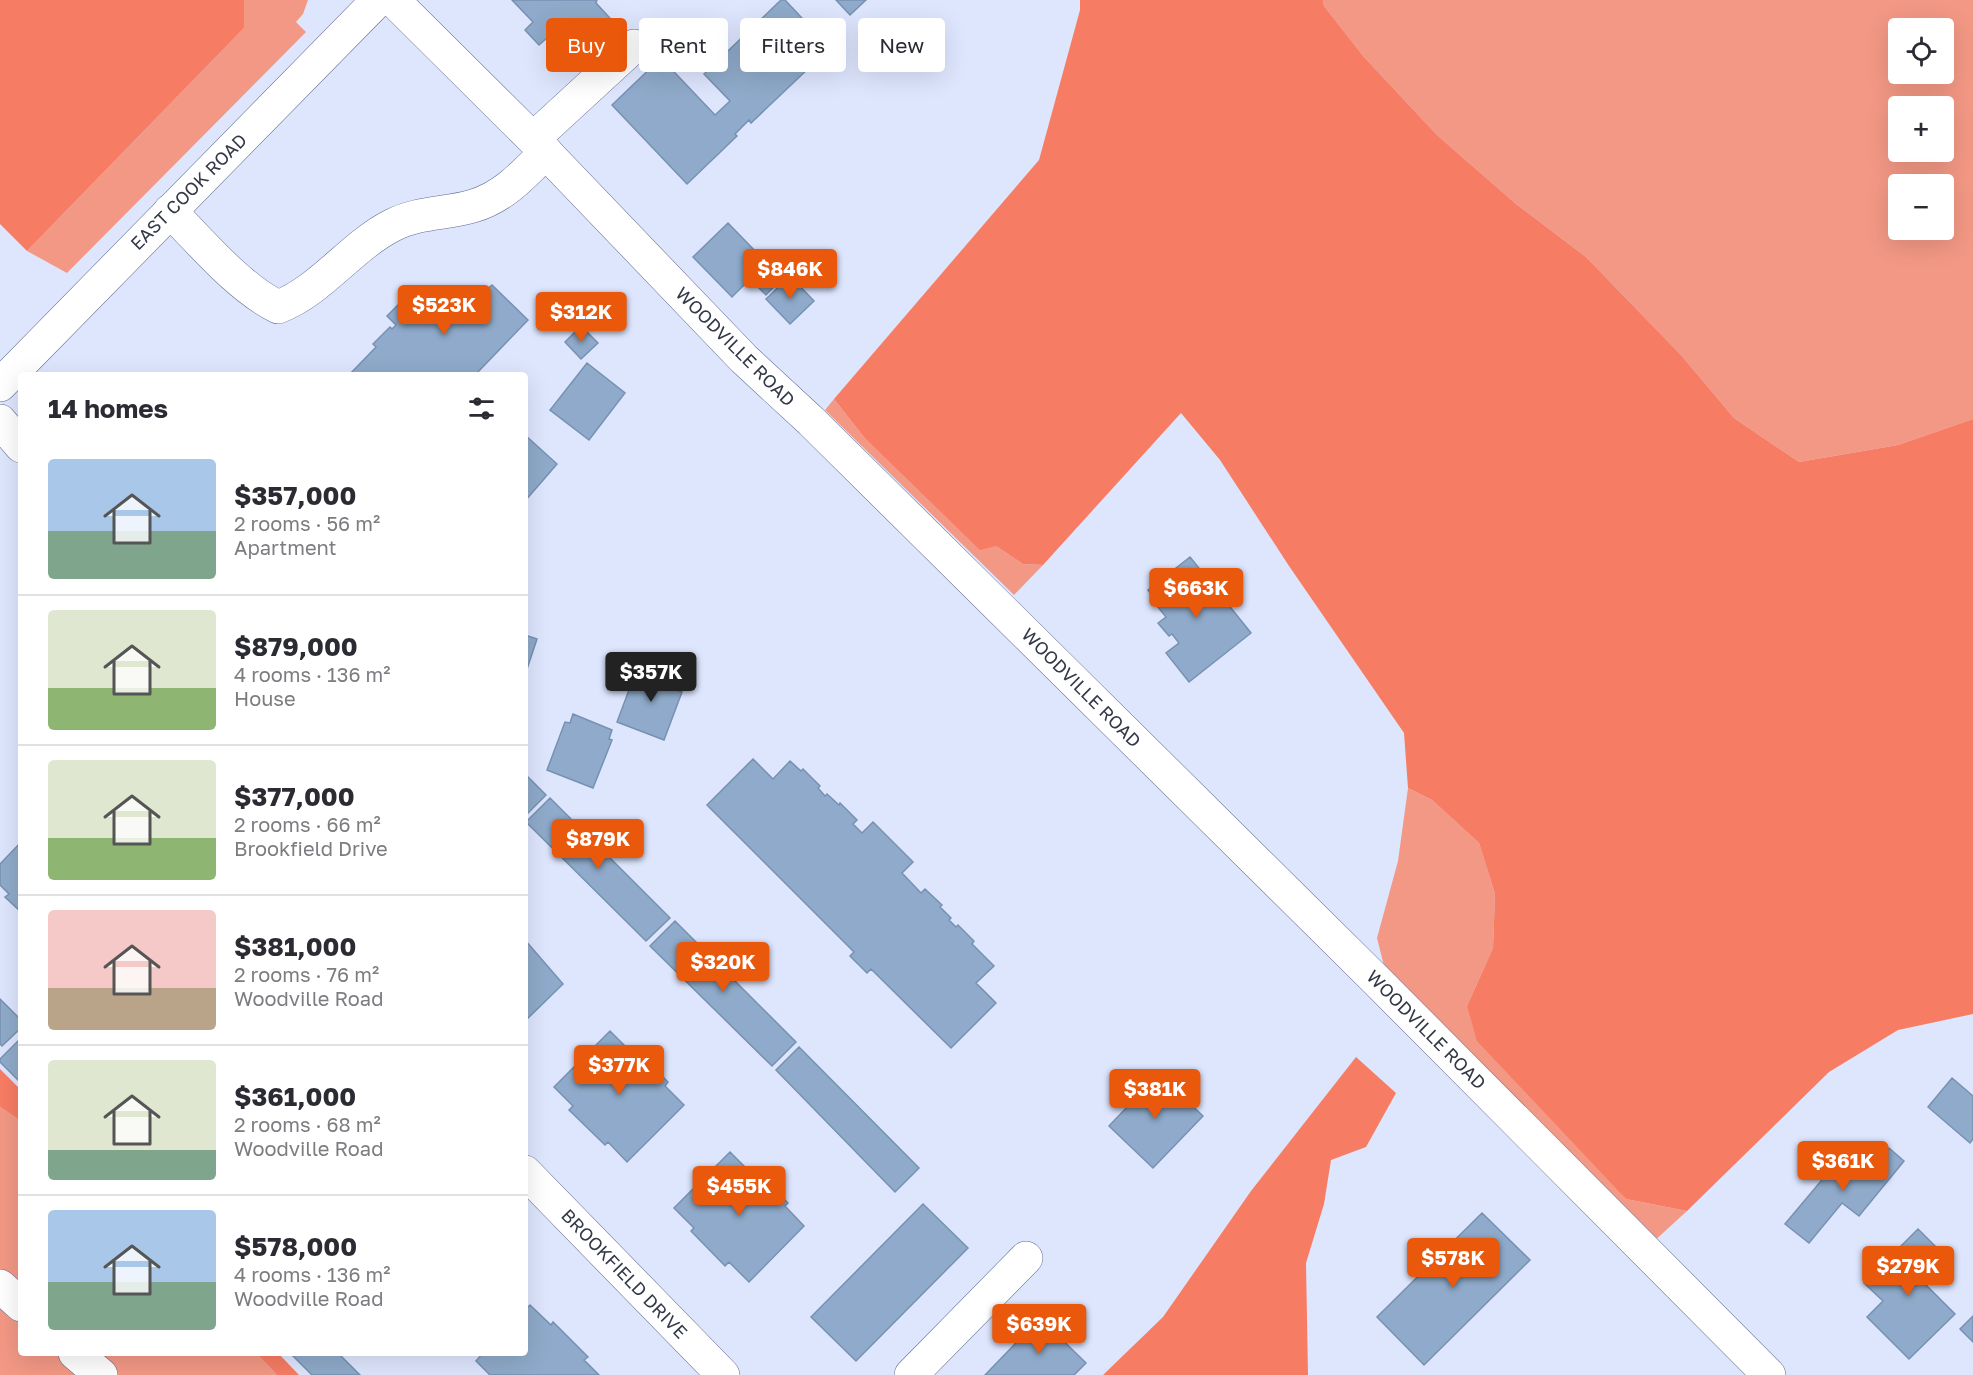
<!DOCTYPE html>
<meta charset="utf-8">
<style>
body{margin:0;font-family:"Golos Text",sans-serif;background:#f7f7f7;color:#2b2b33;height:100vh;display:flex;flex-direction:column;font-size:22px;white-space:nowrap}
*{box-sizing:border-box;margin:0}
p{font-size:20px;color:#7c7c81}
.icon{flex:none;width:33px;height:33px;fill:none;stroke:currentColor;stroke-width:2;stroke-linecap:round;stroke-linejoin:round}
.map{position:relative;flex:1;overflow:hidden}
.details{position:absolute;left:18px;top:372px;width:510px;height:984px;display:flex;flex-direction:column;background:#fff;border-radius:6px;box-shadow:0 6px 24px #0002}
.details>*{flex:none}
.top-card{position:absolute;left:546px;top:18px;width:570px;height:54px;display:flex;gap:12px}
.controls{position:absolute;left:1888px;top:18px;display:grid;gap:12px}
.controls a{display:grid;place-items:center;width:66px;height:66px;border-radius:6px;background:#fff;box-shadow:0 6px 24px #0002;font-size:30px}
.price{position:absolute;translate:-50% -51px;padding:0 14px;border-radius:6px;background:#ea580c;color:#fff;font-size:20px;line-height:39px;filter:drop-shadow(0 2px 3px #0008)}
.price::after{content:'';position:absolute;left:50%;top:36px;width:18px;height:14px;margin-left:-9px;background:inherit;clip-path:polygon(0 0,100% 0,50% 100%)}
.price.current{background:#222;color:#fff}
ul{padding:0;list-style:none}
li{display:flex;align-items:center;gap:18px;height:150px;padding:0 30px}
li+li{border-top:2px solid #e1e1e2}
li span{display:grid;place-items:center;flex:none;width:168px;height:120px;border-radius:6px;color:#555}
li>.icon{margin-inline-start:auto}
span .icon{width:72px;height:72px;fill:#fffc;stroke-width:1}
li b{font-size:26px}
h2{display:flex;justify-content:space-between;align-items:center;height:72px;padding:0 30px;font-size:26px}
.tag{padding:0 21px;border-radius:6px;background:#fff;box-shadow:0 6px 24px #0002;font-size:21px;line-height:54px}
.tag.current{background:#ea580c;color:#fff}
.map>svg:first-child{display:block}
</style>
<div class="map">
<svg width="1973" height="1375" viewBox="0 0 1973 1375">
<rect width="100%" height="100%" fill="#dee6fe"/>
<path fill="#f39885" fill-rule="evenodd" d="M 244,0 L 308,0 L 303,14 L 296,22 L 306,32 L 67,273 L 27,251 L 244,28 Z
M 1323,0 L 1973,0 L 1973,419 L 1898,445 L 1799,462 L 1734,418 L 1681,355 L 1586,257 L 1516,204 L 1437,135 L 1364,57 L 1324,6 ZM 1899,28 L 1944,28 L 1944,74 L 1899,74 ZM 1899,106 L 1944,106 L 1944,152 L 1899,152 ZM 1899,184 L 1944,184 L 1944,230 L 1899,230 Z
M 834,399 L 863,436 L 996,546 L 1023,564 L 1043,565 L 1014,595 L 825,410 Z
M 1408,788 L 1432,800 L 1479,843 L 1495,894 L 1493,948 L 1467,1006 L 1626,1199 L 1687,1211 L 1652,1243 L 1385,970 L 1377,938 L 1398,861 Z
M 0,1107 L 21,1121 L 21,1353 L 256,1353 L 277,1375 L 0,1375 Z"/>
<path fill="#f77c64" d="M 0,0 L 244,0 L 244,28 L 27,251 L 0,224 Z
M 1080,0 L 1323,0 L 1324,6 L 1364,57 L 1437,135 L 1516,204 L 1586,257 L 1681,355 L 1734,418 L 1799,462 L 1898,445 L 1973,419 L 1973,1014 L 1898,1030 L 1829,1072 L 1687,1211 L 1626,1199 L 1477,1041 L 1467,1006 L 1493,948 L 1495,894 L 1479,843 L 1432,800 L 1408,788 L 1404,733 L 1289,566 L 1220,460 L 1181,413 L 1043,565 L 1023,564 L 996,546 L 980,550 L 863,436 L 834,399 L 1039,160 L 1080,10 Z
M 1356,1057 L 1396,1093 L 1366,1147 L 1331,1160 L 1324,1204 L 1306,1263 L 1308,1375 L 1103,1375 L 1163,1317 L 1251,1191 Z
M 0,1069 L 21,1090 L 21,1121 L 0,1107 Z
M 256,1353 L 278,1353 L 299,1375 L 277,1375 Z"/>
<path fill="#8faaca" stroke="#7791b1" stroke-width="1.5" d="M 512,0 L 597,0 L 596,3 L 619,28 L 577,68 L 548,37 L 539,45 L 525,30 L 533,22 Z
M 781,0 L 785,0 L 830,48 L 751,123 L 749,120 L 735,134 L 737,136 L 687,184 L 612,105 L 661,58 L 715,115 L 730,101 L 704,74 Z
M 836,0 L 866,0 L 850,15 Z
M 728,223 L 760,256 L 766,250 L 788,272 L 766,295 L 750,279 L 732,297 L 693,257 Z
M 790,276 L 814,301 L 790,324 L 766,299 Z
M 492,285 L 528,320 L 475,375 L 349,375 L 376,347 L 373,344 L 390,327 L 392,329 L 396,325 L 387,316 L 404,299 L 415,309 L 435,289 L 453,306 L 472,287 L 481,295 Z
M 581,326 L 598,343 L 581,359 L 565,342 Z
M 587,363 L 625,393 L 589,440 L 550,410 Z
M 525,435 L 557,464 L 525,501 Z
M 1190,557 L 1251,633 L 1189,682 L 1166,653 L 1179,643 L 1172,634 L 1169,636 L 1158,623 L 1166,617 L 1158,607 L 1160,605 L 1148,590 Z
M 525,635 L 537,639 L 525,675 Z
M 643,667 L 682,681 L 678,691 L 682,692 L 664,740 L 617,722 L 635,674 L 639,675 Z
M 573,714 L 612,730 L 609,739 L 612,740 L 593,788 L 547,770 L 565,722 L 570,723 Z
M 753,759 L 773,779 L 790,761 L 801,771 L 803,769 L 820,786 L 818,788 L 825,796 L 827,794 L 839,805 L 840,803 L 857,820 L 853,824 L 862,833 L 873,822 L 913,862 L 902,873 L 921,893 L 925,889 L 942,905 L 940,907 L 951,918 L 949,920 L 956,927 L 958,925 L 974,941 L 972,944 L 994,966 L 976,983 L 996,1003 L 951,1048 L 871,969 L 867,973 L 850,956 L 854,952 L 707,805 Z
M 525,774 L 546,795 L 525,816 Z
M 550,798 L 670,918 L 646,941 L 526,822 Z
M 21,842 L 21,912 L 5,897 L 9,894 L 0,885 L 0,864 Z
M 675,921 L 796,1042 L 772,1066 L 650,946 Z
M 525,940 L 563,984 L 525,1021 Z
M 0,999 L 21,1020 L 21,1028 L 2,1046 L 0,1044 Z
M 610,1031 L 629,1050 L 633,1047 L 668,1082 L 665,1086 L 684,1105 L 627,1162 L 608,1142 L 605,1145 L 569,1110 L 573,1106 L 554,1087 Z
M 21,1038 L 21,1083 L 0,1062 L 0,1059 Z
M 799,1047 L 919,1168 L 895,1192 L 776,1070 Z
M 1158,1073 L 1203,1116 L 1153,1168 L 1109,1126 L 1129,1105 L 1124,1100 L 1135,1089 L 1139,1093 Z
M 1952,1078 L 1973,1096 L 1973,1139 L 1970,1143 L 1928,1107 Z
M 1889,1148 L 1904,1161 L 1859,1216 L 1842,1203 L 1809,1243 L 1785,1224 L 1847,1150 L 1871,1170 Z
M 730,1152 L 750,1172 L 753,1168 L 788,1203 L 785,1206 L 804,1226 L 749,1282 L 729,1262 L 725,1266 L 691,1231 L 694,1228 L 674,1208 Z
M 923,1204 L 968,1248 L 856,1361 L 811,1317 Z
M 1482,1213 L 1530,1260 L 1424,1365 L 1377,1317 Z
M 1918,1229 L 1940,1251 L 1916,1275 L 1955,1314 L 1909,1359 L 1867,1317 L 1883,1301 L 1864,1283 Z
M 530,1305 L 551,1325 L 553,1322 L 588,1357 L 584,1360 L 599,1375 L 490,1375 L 476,1361 L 483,1353 L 525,1353 L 525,1310 Z
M 1973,1316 L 1973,1342 L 1960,1329 Z
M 1040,1318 L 1086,1363 L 1074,1375 L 985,1375 Z
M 290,1353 L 338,1353 L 360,1375 L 312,1375 Z"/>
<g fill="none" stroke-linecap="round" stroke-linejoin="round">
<g stroke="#626b8e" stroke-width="34">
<path id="minor" d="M 393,0 L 533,139 L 744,359 L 811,421 L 1374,978 L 1769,1375
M 533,139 L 634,46
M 170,211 C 202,243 238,287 278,307 C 322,290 351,246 393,225 C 418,212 447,214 473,206 C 504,197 524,174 546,152
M 0,421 L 21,446
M 525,1172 L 723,1375
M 911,1375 L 1026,1258"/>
</g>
<g stroke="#626b8e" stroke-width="34">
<path id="major" d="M 0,385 L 378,0"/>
</g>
<g stroke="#626b8e" stroke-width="34">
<path id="highway" d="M 0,1286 L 21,1305
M 75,1353 L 101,1375"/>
</g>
<use href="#minor" stroke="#fff" stroke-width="33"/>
<use href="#major" stroke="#fff" stroke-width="33"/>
<use href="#highway" stroke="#fff" stroke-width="33"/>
</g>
<g text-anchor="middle" stroke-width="4.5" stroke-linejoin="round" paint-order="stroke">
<g font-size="18" fill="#343948" stroke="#fff">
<text transform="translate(189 192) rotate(-45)" y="6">EAST COOK ROAD</text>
<text transform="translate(735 347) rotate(45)" y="6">WOODVILLE ROAD</text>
<text transform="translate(1081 688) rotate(45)" y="6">WOODVILLE ROAD</text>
<text transform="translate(1426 1030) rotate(45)" y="6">WOODVILLE ROAD</text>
<text transform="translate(624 1274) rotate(46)" y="6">BROOKFIELD DRIVE</text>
</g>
</g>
</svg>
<div class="controls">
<a><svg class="icon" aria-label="locate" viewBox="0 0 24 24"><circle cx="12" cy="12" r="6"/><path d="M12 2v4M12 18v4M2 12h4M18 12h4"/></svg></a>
<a>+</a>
<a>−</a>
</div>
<b class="price" style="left:790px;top:300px">$846K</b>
<b class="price" style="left:444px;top:336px">$523K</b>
<b class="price" style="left:581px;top:343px">$312K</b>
<b class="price" style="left:1196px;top:619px">$663K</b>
<b class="price current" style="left:651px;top:703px">$357K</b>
<b class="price" style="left:598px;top:870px">$879K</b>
<b class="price" style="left:723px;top:993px">$320K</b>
<b class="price" style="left:619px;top:1096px">$377K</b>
<b class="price" style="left:1155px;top:1120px">$381K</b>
<b class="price" style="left:1843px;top:1192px">$361K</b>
<b class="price" style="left:739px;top:1217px">$455K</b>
<b class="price" style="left:1453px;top:1289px">$578K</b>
<b class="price" style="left:1908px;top:1297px">$279K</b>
<b class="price" style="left:1039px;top:1355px">$639K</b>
<div class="top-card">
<a class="tag current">Buy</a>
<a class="tag">Rent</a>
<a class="tag">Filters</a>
<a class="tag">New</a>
</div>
<section class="details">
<h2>14 homes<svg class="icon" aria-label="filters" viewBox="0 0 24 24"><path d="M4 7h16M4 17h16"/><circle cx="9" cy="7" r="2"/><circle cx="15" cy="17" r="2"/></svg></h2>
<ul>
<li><span style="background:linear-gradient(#a9c7e8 60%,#7fa58c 0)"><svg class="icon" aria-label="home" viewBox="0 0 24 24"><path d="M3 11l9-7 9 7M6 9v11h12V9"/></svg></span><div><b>$357,000</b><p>2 rooms · 56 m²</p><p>Apartment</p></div></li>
<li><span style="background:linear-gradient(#dfe7d0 65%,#8fb573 0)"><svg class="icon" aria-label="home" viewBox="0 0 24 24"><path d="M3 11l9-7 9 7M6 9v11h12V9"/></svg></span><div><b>$879,000</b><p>4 rooms · 136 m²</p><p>House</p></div></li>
<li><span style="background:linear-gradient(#dfe7d0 65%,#8fb573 0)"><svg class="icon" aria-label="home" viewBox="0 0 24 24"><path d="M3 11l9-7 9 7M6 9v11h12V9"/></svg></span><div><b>$377,000</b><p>2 rooms · 66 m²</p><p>Brookfield Drive</p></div></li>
<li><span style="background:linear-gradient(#f6c9c9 65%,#b9a48a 0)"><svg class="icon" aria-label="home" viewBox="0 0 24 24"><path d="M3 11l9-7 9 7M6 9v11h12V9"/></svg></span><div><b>$381,000</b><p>2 rooms · 76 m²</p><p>Woodville Road</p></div></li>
<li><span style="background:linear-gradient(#dfe7d0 75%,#7fa58c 0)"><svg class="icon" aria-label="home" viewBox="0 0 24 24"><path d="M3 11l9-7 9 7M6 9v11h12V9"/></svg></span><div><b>$361,000</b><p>2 rooms · 68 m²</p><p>Woodville Road</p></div></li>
<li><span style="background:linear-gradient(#a9c7e8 60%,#7fa58c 0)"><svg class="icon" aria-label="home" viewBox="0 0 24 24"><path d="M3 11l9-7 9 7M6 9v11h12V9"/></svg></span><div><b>$578,000</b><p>4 rooms · 136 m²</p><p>Woodville Road</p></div></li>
</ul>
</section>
</div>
